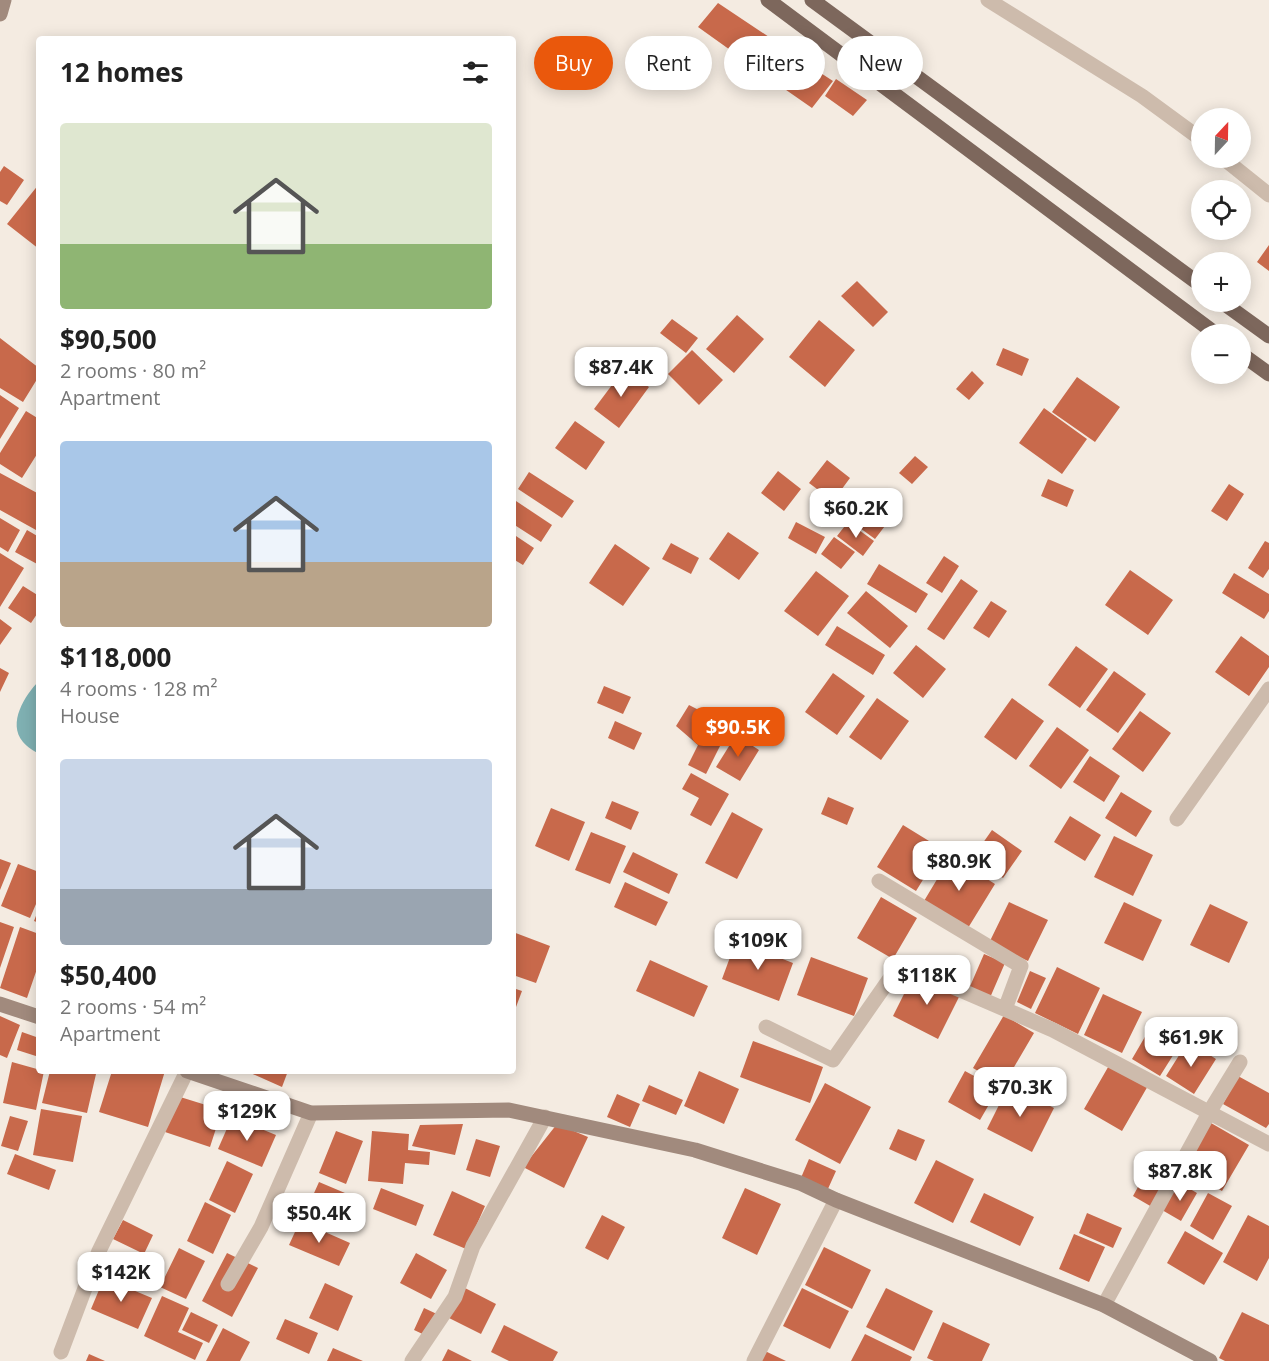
<!DOCTYPE html>
<meta charset="utf-8">
<style>
body{margin:0;font-family:"Open Sans",sans-serif;background:#f6f6f6;color:#222;height:100vh;display:flex;flex-direction:column;font-size:22px;white-space:nowrap}
*{box-sizing:border-box;margin:0}
p{font-size:20px;color:#767676}
.icon{flex:none;width:33px;height:33px;fill:none;stroke:currentColor;stroke-width:2;stroke-linecap:round;stroke-linejoin:round}
.map{position:relative;flex:1;overflow:hidden}
.details{position:absolute;left:36px;top:36px;width:480px;height:1038px;display:flex;flex-direction:column;background:#fff;border-radius:6px;box-shadow:0 3px 15px #0003}
.details>*{flex:none}
.top-card{position:absolute;left:534px;top:36px;width:570px;height:54px;display:flex;gap:12px}
.needle{width:39px;rotate:22deg}
.tools{position:absolute;left:1191px;top:108px;display:grid;gap:12px}
.tools a{display:grid;place-items:center;width:60px;height:60px;border-radius:50%;background:#fff;box-shadow:0 3px 15px #0003;font-size:30px}
.price{position:absolute;translate:-50% -51px;padding:0 14px;border-radius:12px;background:#fff;color:#222;font-size:20px;line-height:39px;filter:drop-shadow(0 2px 3px #0008)}
.price::after{content:'';position:absolute;left:50%;top:36px;width:18px;height:14px;margin-left:-9px;background:inherit;clip-path:polygon(0 0,100% 0,50% 100%)}
.price.current{background:#ea580c;color:#fff}
ul{padding:0;list-style:none}
li{display:grid;align-content:center;gap:12px;height:318px;padding:0 24px}
li span{display:grid;place-items:center;height:186px;border-radius:6px;color:#555}
li>.icon{margin-inline-start:auto}
span .icon{width:108px;height:108px;fill:#fffc;stroke-width:1}
li b{font-size:26px}
h2{display:flex;justify-content:space-between;align-items:center;height:72px;padding:0 24px;font-size:26px}
.pill{padding:0 21px;border-radius:27px;background:#fff;box-shadow:0 3px 15px #0003;font-size:21px;line-height:54px}
.pill.current{background:#ea580c;color:#fff}
.map>svg:first-child{display:block}
</style>
<div class="map">
<svg width="1269" height="1361" viewBox="0 0 1269 1361">
<rect width="100%" height="100%" fill="#f4ebe1"/>
<path fill="#7fb0b2" d="M 39,681 L 39,754 C 34,751 27,747 23,742 C 7,723 25,695 39,681 Z"/>
<path fill="#c8694b" d="M 718,3 L 775,41 L 754,67 L 698,27 Z
M 776,44 L 833,81 L 812,108 L 756,69 Z
M 836,79 L 867,100 L 853,116 L 825,96 Z
M 4,166 L 24,180 L 7,205 L 0,201 L 0,172 Z
M 39,184 L 39,249 L 7,224 Z
M 1269,245 L 1269,271 L 1257,262 Z
M 857,281 L 888,312 L 873,327 L 841,296 Z
M 737,315 L 764,339 L 734,373 L 706,349 Z
M 672,319 L 698,338 L 686,353 L 660,333 Z
M 819,320 L 855,350 L 825,387 L 789,357 Z
M 0,338 L 39,368 L 39,376 L 23,402 L 0,388 Z
M 1003,348 L 1029,359 L 1022,376 L 996,365 Z
M 692,350 L 723,380 L 699,405 L 668,374 Z
M 624,369 L 649,387 L 619,428 L 594,409 Z
M 972,371 L 984,383 L 969,400 L 956,389 Z
M 1077,377 L 1120,407 L 1095,442 L 1052,412 Z
M 0,395 L 19,408 L 0,439 Z
M 1044,408 L 1087,439 L 1062,474 L 1019,443 Z
M 26,411 L 39,419 L 39,451 L 22,478 L 0,464 L 0,453 Z
M 575,421 L 605,442 L 586,470 L 555,448 Z
M 915,456 L 928,467 L 912,484 L 899,473 Z
M 827,460 L 850,478 L 833,501 L 809,483 Z
M 778,471 L 801,489 L 784,511 L 761,493 Z
M 529,472 L 574,501 L 562,518 L 518,489 Z
M 0,473 L 39,494 L 39,524 L 36,530 L 0,510 Z
M 1048,479 L 1074,490 L 1067,507 L 1041,496 Z
M 1229,484 L 1244,494 L 1227,521 L 1211,511 Z
M 513,499 L 552,525 L 541,542 L 513,524 Z
M 865,499 L 891,518 L 875,539 L 849,520 Z
M 0,518 L 20,530 L 8,552 L 0,547 Z
M 796,522 L 825,537 L 816,554 L 788,538 Z
M 848,522 L 874,541 L 863,556 L 837,536 Z
M 27,530 L 39,537 L 39,565 L 15,552 Z
M 728,532 L 759,553 L 739,580 L 709,559 Z
M 513,534 L 534,548 L 523,565 L 513,559 Z
M 834,537 L 855,552 L 841,569 L 821,554 Z
M 1265,541 L 1269,543 L 1269,569 L 1263,578 L 1248,568 Z
M 671,543 L 699,558 L 691,574 L 662,559 Z
M 615,544 L 650,568 L 623,606 L 589,583 Z
M 0,553 L 24,568 L 0,607 Z
M 944,556 L 959,566 L 942,593 L 926,583 Z
M 879,564 L 928,594 L 916,613 L 867,584 Z
M 1130,570 L 1173,600 L 1148,635 L 1105,605 Z
M 816,571 L 849,596 L 818,636 L 784,611 Z
M 1234,573 L 1269,594 L 1269,611 L 1264,619 L 1222,593 Z
M 961,579 L 978,591 L 944,640 L 927,629 Z
M 23,586 L 39,596 L 39,611 L 31,623 L 8,608 Z
M 866,591 L 908,626 L 890,648 L 847,613 Z
M 991,601 L 1007,611 L 989,638 L 973,628 Z
M 0,619 L 12,628 L 0,645 Z
M 837,626 L 885,655 L 873,675 L 825,645 Z
M 1241,636 L 1269,656 L 1269,667 L 1249,696 L 1215,672 Z
M 916,645 L 946,669 L 923,698 L 893,673 Z
M 1076,646 L 1108,669 L 1080,708 L 1048,685 Z
M 0,668 L 9,673 L 0,692 Z
M 1114,671 L 1146,694 L 1118,733 L 1086,710 Z
M 833,673 L 865,696 L 837,735 L 805,712 Z
M 604,686 L 631,697 L 623,714 L 597,703 Z
M 877,698 L 909,721 L 881,760 L 849,737 Z
M 1012,698 L 1044,721 L 1016,760 L 984,737 Z
M 689,705 L 730,726 L 706,774 L 688,765 L 698,745 L 676,726 Z
M 1140,711 L 1171,733 L 1143,772 L 1112,749 Z
M 615,721 L 642,733 L 634,750 L 608,738 Z
M 1057,727 L 1089,750 L 1061,789 L 1029,766 Z
M 736,735 L 759,750 L 740,781 L 716,767 Z
M 1090,756 L 1120,776 L 1104,802 L 1073,782 Z
M 691,773 L 729,794 L 711,826 L 690,815 L 699,798 L 682,789 Z
M 1121,792 L 1152,811 L 1136,837 L 1105,818 Z
M 828,797 L 854,808 L 847,825 L 821,814 Z
M 612,801 L 639,812 L 631,830 L 605,818 Z
M 551,808 L 585,822 L 569,861 L 535,846 Z
M 732,812 L 763,829 L 737,879 L 705,863 Z
M 1070,816 L 1101,835 L 1085,861 L 1054,842 Z
M 903,825 L 942,849 L 916,891 L 877,867 Z
M 992,830 L 1022,851 L 1003,878 L 973,857 Z
M 591,832 L 626,846 L 610,884 L 575,870 Z
M 1114,836 L 1153,855 L 1133,896 L 1094,877 Z
M 633,852 L 678,874 L 669,894 L 623,872 Z
M 951,856 L 995,884 L 968,928 L 924,901 Z
M 0,859 L 11,863 L 0,890 Z
M 18,864 L 39,872 L 39,897 L 30,918 L 1,906 Z
M 625,882 L 668,902 L 656,926 L 614,907 Z
M 881,897 L 917,918 L 893,959 L 857,938 Z
M 1009,902 L 1048,920 L 1028,961 L 989,943 Z
M 1124,902 L 1162,920 L 1143,961 L 1104,943 Z
M 1210,904 L 1248,922 L 1229,963 L 1190,945 Z
M 39,908 L 39,923 L 34,921 Z
M 0,922 L 14,927 L 0,968 Z
M 20,927 L 39,934 L 39,963 L 27,998 L 0,988 Z
M 513,932 L 550,946 L 536,983 L 513,975 Z
M 736,941 L 793,963 L 779,1001 L 722,979 Z
M 984,954 L 1005,963 L 989,1000 L 968,991 Z
M 811,957 L 868,978 L 854,1016 L 797,995 Z
M 650,960 L 708,986 L 694,1017 L 636,991 Z
M 1057,967 L 1100,988 L 1078,1034 L 1035,1013 Z
M 1030,971 L 1046,978 L 1031,1009 L 1017,1002 Z
M 915,972 L 960,995 L 938,1039 L 893,1016 Z
M 513,988 L 522,991 L 513,1015 Z
M 1103,994 L 1142,1012 L 1122,1053 L 1084,1035 Z
M 1004,1015 L 1034,1033 L 1003,1086 L 973,1068 Z
M 0,1016 L 20,1025 L 7,1058 L 0,1055 Z
M 1153,1023 L 1182,1041 L 1160,1076 L 1132,1059 Z
M 22,1032 L 39,1038 L 39,1057 L 17,1050 Z
M 753,1041 L 823,1067 L 810,1103 L 740,1077 Z
M 1188,1041 L 1216,1059 L 1194,1094 L 1166,1076 Z
M 12,1062 L 44,1071 L 36,1110 L 3,1103 Z
M 1111,1062 L 1149,1084 L 1122,1131 L 1084,1109 Z
M 50,1071 L 82,1071 L 96,1074 L 87,1113 L 42,1103 Z
M 112,1071 L 165,1071 L 148,1127 L 99,1112 Z
M 246,1071 L 288,1071 L 282,1087 Z
M 699,1071 L 739,1089 L 724,1124 L 684,1106 Z
M 965,1071 L 998,1089 L 980,1120 L 948,1102 Z
M 1238,1076 L 1269,1093 L 1269,1124 L 1266,1128 L 1223,1104 Z
M 825,1083 L 871,1107 L 840,1164 L 795,1140 Z
M 649,1085 L 683,1100 L 676,1115 L 642,1101 Z
M 1009,1085 L 1054,1108 L 1032,1152 L 987,1129 Z
M 617,1094 L 640,1104 L 630,1127 L 607,1117 Z
M 177,1096 L 222,1110 L 210,1147 L 165,1132 Z
M 41,1109 L 82,1116 L 73,1162 L 33,1155 Z
M 10,1116 L 28,1121 L 18,1151 L 1,1146 Z
M 232,1117 L 276,1135 L 262,1167 L 218,1149 Z
M 1211,1123 L 1249,1145 L 1222,1191 L 1184,1169 Z
M 463,1124 L 455,1155 L 412,1146 L 420,1125 Z
M 557,1124 L 588,1137 L 564,1188 L 523,1167 Z
M 898,1129 L 925,1140 L 916,1161 L 889,1149 Z
M 336,1131 L 363,1141 L 346,1184 L 319,1173 Z
M 372,1131 L 409,1134 L 408,1150 L 430,1152 L 429,1165 L 405,1163 L 403,1184 L 368,1181 Z
M 476,1139 L 500,1146 L 490,1177 L 466,1170 Z
M 15,1154 L 56,1170 L 49,1190 L 7,1174 Z
M 809,1159 L 836,1171 L 827,1191 L 800,1180 Z
M 936,1160 L 974,1179 L 953,1223 L 914,1203 Z
M 227,1161 L 253,1174 L 235,1213 L 209,1200 Z
M 1149,1167 L 1168,1179 L 1152,1207 L 1133,1196 Z
M 319,1182 L 345,1193 L 333,1222 L 306,1211 Z
M 1178,1182 L 1197,1193 L 1181,1221 L 1162,1210 Z
M 381,1188 L 424,1205 L 416,1226 L 373,1209 Z
M 745,1188 L 781,1204 L 757,1255 L 722,1238 Z
M 452,1191 L 485,1206 L 466,1249 L 433,1235 Z
M 984,1193 L 1034,1217 L 1020,1246 L 970,1222 Z
M 1208,1193 L 1232,1206 L 1213,1240 L 1190,1226 Z
M 205,1202 L 231,1215 L 213,1254 L 187,1241 Z
M 1087,1213 L 1122,1228 L 1113,1248 L 1079,1233 Z
M 602,1215 L 625,1227 L 608,1260 L 585,1248 Z
M 1248,1215 L 1269,1226 L 1269,1258 L 1257,1281 L 1223,1262 Z
M 123,1220 L 153,1235 L 144,1254 L 113,1239 Z
M 300,1221 L 350,1243 L 339,1266 L 289,1245 Z
M 1185,1231 L 1223,1253 L 1204,1285 L 1167,1263 Z
M 1074,1234 L 1105,1247 L 1089,1282 L 1059,1269 Z
M 824,1247 L 871,1270 L 852,1309 L 805,1285 Z
M 179,1248 L 205,1261 L 186,1299 L 160,1287 Z
M 227,1253 L 258,1268 L 232,1317 L 202,1301 Z
M 416,1253 L 447,1270 L 431,1299 L 400,1283 Z
M 104,1278 L 152,1298 L 138,1329 L 91,1309 Z
M 325,1283 L 353,1296 L 338,1331 L 309,1318 Z
M 465,1288 L 496,1304 L 481,1334 L 449,1318 Z
M 802,1288 L 849,1311 L 830,1349 L 783,1326 Z
M 886,1288 L 933,1311 L 914,1351 L 866,1327 Z
M 162,1296 L 189,1308 L 178,1332 L 203,1343 L 195,1360 L 144,1336 Z
M 424,1308 L 439,1315 L 429,1337 L 414,1330 Z
M 191,1312 L 218,1325 L 209,1343 L 182,1330 Z
M 1242,1312 L 1269,1325 L 1269,1361 L 1225,1361 L 1219,1358 Z
M 285,1319 L 318,1333 L 309,1354 L 276,1339 Z
M 943,1322 L 990,1344 L 982,1361 L 934,1361 L 927,1358 Z
M 504,1325 L 558,1352 L 553,1361 L 509,1361 L 491,1352 Z
M 223,1328 L 250,1342 L 240,1361 L 206,1361 Z
M 865,1334 L 912,1357 L 910,1361 L 851,1361 Z
M 333,1348 L 363,1361 L 327,1361 Z
M 448,1349 L 472,1361 L 442,1361 Z
M 765,1351 L 786,1361 L 760,1361 Z
M 89,1354 L 105,1361 L 86,1361 Z"/>
<g fill="none" stroke-linecap="round" stroke-linejoin="round">
<path stroke="#cdbbac" stroke-width="15" d="M 988,0 L 1142,96 L 1202,140
M 1223,158 L 1269,195
M 1177,819 L 1269,689
M 879,881 L 1021,966 L 1005,1009
M 766,1027 L 833,1060 L 900,964 L 1053,1030 L 1269,1144
M 228,1284 L 261,1227 L 311,1113
M 1104,1305 L 1210,1111 L 1240,1062
M 61,1352 L 99,1251 L 187,1071
M 412,1361 L 455,1297 L 473,1246 L 545,1117
M 754,1361 L 836,1200"/>
<path stroke="#a18a7d" stroke-width="15" d="M 0,14 L 4,0
M 0,1004 L 39,1017
M 187,1071 L 311,1113 L 509,1110 L 695,1150 L 800,1183 L 836,1200 L 1104,1305 L 1210,1361"/>
<path stroke="#7d675c" stroke-width="15" d="M 768,0 L 1216,334
M 812,0 L 1202,286
M 1222,302 L 1269,336
M 1240,353 L 1269,374"/>
</g>
</svg>
<div class="tools">
<a><svg class="needle" viewBox="-14 -14 28 28"><path d="M0-13l5 13h-10z" fill="#e53935"/><path d="M0 13l5-13h-10z" fill="#767676"/></svg></a>
<a><svg class="icon" aria-label="locate" viewBox="0 0 24 24"><circle cx="12" cy="12" r="6"/><path d="M12 2v4M12 18v4M2 12h4M18 12h4"/></svg></a>
<a>+</a>
<a>−</a>
</div>
<b class="price" style="left:621px;top:398px">$87.4K</b>
<b class="price" style="left:856px;top:539px">$60.2K</b>
<b class="price current" style="left:738px;top:758px">$90.5K</b>
<b class="price" style="left:959px;top:892px">$80.9K</b>
<b class="price" style="left:758px;top:971px">$109K</b>
<b class="price" style="left:927px;top:1006px">$118K</b>
<b class="price" style="left:1191px;top:1068px">$61.9K</b>
<b class="price" style="left:1020px;top:1118px">$70.3K</b>
<b class="price" style="left:247px;top:1142px">$129K</b>
<b class="price" style="left:1180px;top:1202px">$87.8K</b>
<b class="price" style="left:319px;top:1244px">$50.4K</b>
<b class="price" style="left:121px;top:1303px">$142K</b>
<div class="top-card">
<a class="pill current">Buy</a>
<a class="pill">Rent</a>
<a class="pill">Filters</a>
<a class="pill">New</a>
</div>
<section class="details">
<h2>12 homes<svg class="icon" aria-label="filters" viewBox="0 0 24 24"><path d="M4 7h16M4 17h16"/><circle cx="9" cy="7" r="2"/><circle cx="15" cy="17" r="2"/></svg></h2>
<ul>
<li><span style="background:linear-gradient(#dfe7d0 65%,#8fb573 0)"><svg class="icon" aria-label="home" viewBox="0 0 24 24"><path d="M3 11l9-7 9 7M6 9v11h12V9"/></svg></span><div><b>$90,500</b><p>2 rooms · 80 m²</p><p>Apartment</p></div></li>
<li><span style="background:linear-gradient(#a9c7e8 65%,#b9a48a 0)"><svg class="icon" aria-label="home" viewBox="0 0 24 24"><path d="M3 11l9-7 9 7M6 9v11h12V9"/></svg></span><div><b>$118,000</b><p>4 rooms · 128 m²</p><p>House</p></div></li>
<li><span style="background:linear-gradient(#c9d6e8 70%,#9aa5b1 0)"><svg class="icon" aria-label="home" viewBox="0 0 24 24"><path d="M3 11l9-7 9 7M6 9v11h12V9"/></svg></span><div><b>$50,400</b><p>2 rooms · 54 m²</p><p>Apartment</p></div></li>
</ul>
</section>
</div>
